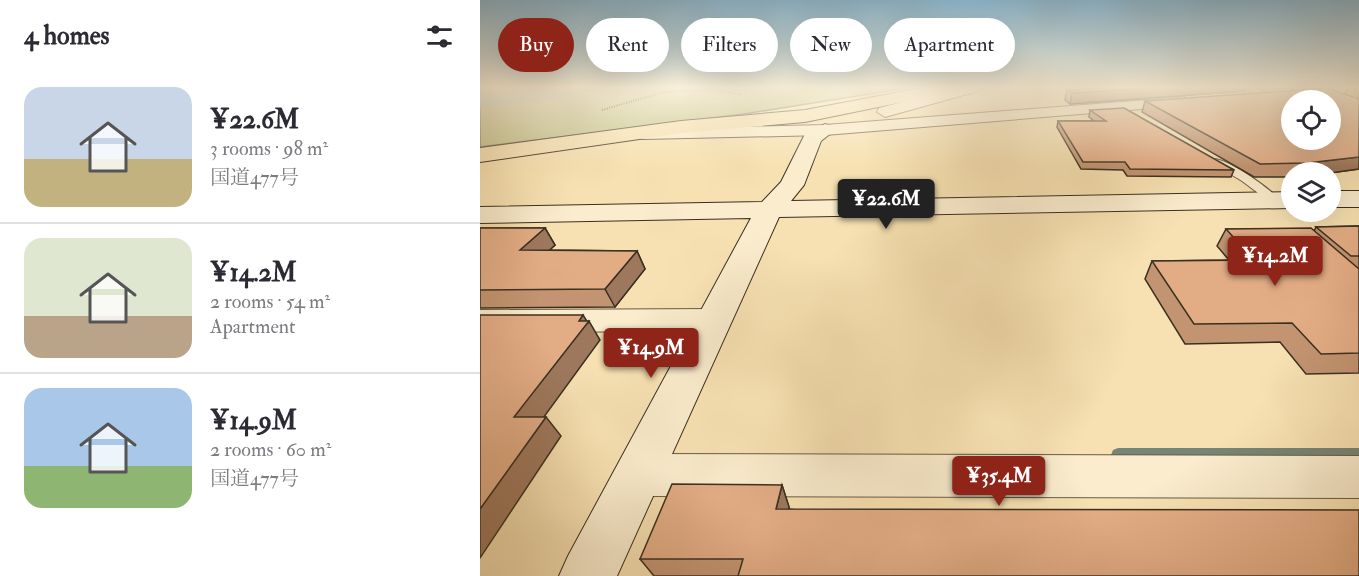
<!DOCTYPE html>
<meta charset="utf-8">
<style>
body{margin:0;font-family:"IM FELL Double Pica","Noto Serif JP",serif;background:#f2f2f3;color:#2b2b33;height:100vh;display:flex;flex-direction:column;font-size:22px;white-space:nowrap}
*{box-sizing:border-box;margin:0}
p{font-size:20px;color:#7c7c81}
.icon{flex:none;width:33px;height:33px;fill:none;stroke:currentColor;stroke-width:2;stroke-linecap:round;stroke-linejoin:round}
.map{position:relative;flex:1;overflow:hidden}
.panel{display:flex;flex-direction:column;background:#fff;width:480px}
.panel>*{flex:none}
.guide{position:absolute;left:18px;top:18px;width:570px;height:54px;display:flex;gap:12px}
.fabs{position:absolute;left:801px;top:90px;display:grid;gap:12px}
.fabs a{display:grid;place-items:center;width:60px;height:60px;border-radius:50%;background:#fff;box-shadow:0 6px 24px #0002;font-size:30px}
.price{position:absolute;translate:-50% -51px;padding:0 14px;border-radius:6px;background:#8f2418;color:#fff;font-size:20px;line-height:39px;filter:drop-shadow(0 2px 3px #0008)}
.price::after{content:'';position:absolute;left:50%;top:36px;width:18px;height:14px;margin-left:-9px;background:inherit;clip-path:polygon(0 0,100% 0,50% 100%)}
.price.on{background:#222;color:#fff}
ul{padding:0;list-style:none}
li{display:flex;align-items:center;gap:18px;height:150px;padding:0 24px}
li+li{border-top:2px solid #e1e1e2}
li span{display:grid;place-items:center;flex:none;width:168px;height:120px;border-radius:18px;color:#555}
li>.icon{margin-inline-start:auto}
span .icon{width:72px;height:72px;fill:#fffc;stroke-width:1}
li b{font-size:26px}
h2{display:flex;justify-content:space-between;align-items:center;height:72px;padding:0 24px;font-size:26px}
.chip{padding:0 21px;border-radius:27px;background:#fff;box-shadow:0 6px 24px #0002;font-size:21px;line-height:54px}
.chip.on{background:#8f2418;color:#fff}
main{display:flex;flex:1;min-height:0}
.map>svg:first-child{display:block}
</style>
<main>
<section class="panel">
<h2>4 homes<svg class="icon" aria-label="filters" viewBox="0 0 24 24"><path d="M4 7h16M4 17h16"/><circle cx="9" cy="7" r="2"/><circle cx="15" cy="17" r="2"/></svg></h2>
<ul>
<li><span style="background:linear-gradient(#c9d6e8 60%,#c2b280 0)"><svg class="icon" aria-label="home" viewBox="0 0 24 24"><path d="M3 11l9-7 9 7M6 9v11h12V9"/></svg></span><div><b>¥22.6M</b><p>3 rooms · 98 m²</p><p>国道477号</p></div></li>
<li><span style="background:linear-gradient(#dfe7d0 65%,#b9a48a 0)"><svg class="icon" aria-label="home" viewBox="0 0 24 24"><path d="M3 11l9-7 9 7M6 9v11h12V9"/></svg></span><div><b>¥14.2M</b><p>2 rooms · 54 m²</p><p>Apartment</p></div></li>
<li><span style="background:linear-gradient(#a9c7e8 65%,#8fb573 0)"><svg class="icon" aria-label="home" viewBox="0 0 24 24"><path d="M3 11l9-7 9 7M6 9v11h12V9"/></svg></span><div><b>¥14.9M</b><p>2 rooms · 60 m²</p><p>国道477号</p></div></li>
</ul>
</section>
<div class="map">
<svg width="879" height="576" viewBox="0 0 879 576">
<rect width="100%" height="100%" fill="#f7e1b2"/>
<filter id="stains"><feTurbulence type="fractalNoise" baseFrequency=".00333" numOctaves="4"/><feColorMatrix values="0 0 0 0 .2 0 0 0 0 .09 0 0 0 0 .02 0 0 0 .5 -.17"/></filter>
<radialGradient id="worn" r=".72"><stop offset=".6" stop-color="#630" stop-opacity="0"/><stop offset="1" stop-color="#630" stop-opacity=".3"/></radialGradient>
<path fill="#bfc28a" stroke="#7d7955" stroke-width="1.5" d="M 138,87 L 433,87 L 264,114 L 0,147 L 0,104 Z"/>
<g fill="none" stroke-linecap="round" stroke-linejoin="round">
<path fill="#768576" fill-rule="evenodd" d="M 638,448 L 879,448 L 879,462 L 638,462 L 633,460 L 631,455 L 633,450 Z"/>
<path fill="#9dbdb0" fill-rule="evenodd" d="M 109,87 L 104,94 L 93,97 L 0,108 L 0,88 Z"/>
<g stroke="#6a5c44" stroke-width="2">
<path id="lane" d="M 761,87 L 772,87 L 792,96 L 785,98 Z
M 732,159 C 747,157 790,189 800,200 L 798,202 L 790,202 L 762,181 L 732,163 Z"/>
</g>
<g stroke="#6a5c44" stroke-width="2">
<path id="street" d="M 480,87 L 504,87 L 502,90 L 405,117 L 397,112 L 399,108 Z
M 848,87 L 879,87 L 879,93 L 816,99 L 808,94 L 816,89 Z
M 705,97 L 713,102 L 711,105 L 345,135 L 164,139 L 158,138 L 155,134 L 158,130 L 164,129 L 345,125 Z
M 233,309 L 244,312 L 249,320 L 244,328 L 233,331 L 0,332 L 0,310 Z
M 158,454 L 879,456 L 879,498 L 158,496 L 142,490 L 136,475 L 142,460 Z"/>
</g>
<g stroke="#3b3020" stroke-width="2">
<path id="secondary" d="M 345,124 L 352,126 L 355,130 L 341,141 L 324,185 L 311,201 L 812,192 L 812,208 L 299,217 L 137,576 L 79,576 L 88,556 L 271,218 L 0,223 L 0,207 L 282,202 L 301,182 L 325,134 Z
M 850,191 L 879,191 L 879,207 L 850,207 Z"/>
</g>
<g stroke="#3b3020" stroke-width="2">
<path id="highway" d="M 447,87 L 480,87 L 472,92 L 325,122 L 201,133 L 0,162 L 0,148 L 201,121 L 325,110 Z"/>
</g>
<path stroke="#3b3020" stroke-width="2" stroke-dasharray="1 1.5" stroke-linecap="butt" d="M 186,92 L 234,89 L 262,95
M 122,110 L 187,91"/>
<use href="#lane" fill="#faeccd" fill-rule="evenodd"/>
<use href="#street" fill="#faeccd" fill-rule="evenodd"/>
<use href="#secondary" fill="#faeccd" fill-rule="evenodd"/>
<use href="#highway" fill="#f7e1b2" fill-rule="evenodd"/>
</g>
<path fill="#c29472" stroke="#3b3020" stroke-width="1.5" d="M 868,87 L 879,87 L 879,169 L 850,173 L 812,172 L 812,177 L 774,177 L 662,112 L 665,101 L 865,94 Z
M 587,90 L 764,91 L 590,104 L 585,100 Z
M 610,110 L 754,170 L 751,177 L 647,176 L 643,170 L 601,169 L 577,127 L 578,121 L 614,121 L 609,117 Z
M 879,226 L 879,373 L 826,374 L 800,342 L 705,344 L 665,279 L 672,261 L 749,260 L 737,246 L 746,229 L 834,231 L 836,227 Z
M 0,228 L 65,228 L 75,245 L 69,250 L 157,251 L 165,269 L 135,307 L 0,308 Z
M 302,485 L 309,507 L 309,509 L 879,576 L 174,576 L 160,559 Z"/>
<path fill="#9e785d" stroke="#3b3020" stroke-width="1.5" d="M 680,87 L 766,87 L 764,91 L 590,104 L 592,93 Z
M 784,87 L 818,87 L 783,90 Z
M 879,157 L 879,169 L 850,173 L 822,172 L 827,163 Z
M 65,228 L 75,245 L 52,267 L 40,250 Z
M 157,251 L 165,269 L 135,307 L 125,289 Z
M 103,315 L 108,323 L 109,321 L 120,340 L 50,436 L 34,417 Z
M 66,417 L 81,436 L 0,558 L 0,509 Z
M 302,485 L 309,507 L 304,530 L 296,509 Z"/>
<path fill="#e2ac85" stroke="#3b3020" stroke-width="1.5" fill-rule="evenodd" d="M 634,87 L 680,87 L 592,93 L 587,90 Z
M 871,87 L 879,87 L 879,90 Z
M 847,88 L 879,99 L 879,157 L 827,163 L 780,164 L 665,101 ZM 812,100 L 850,100 L 850,140 L 812,140 Z
M 644,108 L 754,170 L 650,169 L 645,162 L 603,162 L 578,121 L 626,121 L 610,110 Z
M 879,226 L 879,256 L 871,256 L 836,227 Z
M 0,228 L 65,228 L 40,250 L 157,251 L 125,289 L 0,290 Z
M 831,228 L 879,269 L 879,353 L 841,354 L 812,323 L 714,324 L 672,261 L 774,260 L 746,229 Z
M 0,315 L 103,315 L 99,321 L 109,321 L 34,417 L 66,417 L 0,509 Z
M 192,484 L 302,485 L 296,509 L 879,510 L 879,576 L 258,576 L 263,559 L 160,559 Z"/>
<linearGradient id="sky" x2="0" y2="1"><stop stop-color="#8ab8d2"/><stop offset="0.52" stop-color="#fbf2dc"/><stop offset="1" stop-color="#fbf2dc" stop-opacity="0"/></linearGradient>
<rect width="879" height="168" fill="url(#sky)"/>
<rect width="100%" height="100%" filter="url(#stains)"/>
<rect width="100%" height="100%" fill="url(#worn)"/>
</svg>
<div class="fabs">
<a><svg class="icon" aria-label="locate" viewBox="0 0 24 24"><circle cx="12" cy="12" r="6"/><path d="M12 2v4M12 18v4M2 12h4M18 12h4"/></svg></a>
<a><svg class="icon" aria-label="layers" viewBox="0 0 24 24"><path d="M12 4l9 5-9 5-9-5zM3 14l9 5 9-5"/></svg></a>
</div>
<b class="price on" style="left:406px;top:230px">¥22.6M</b>
<b class="price" style="left:795px;top:287px">¥14.2M</b>
<b class="price" style="left:171px;top:379px">¥14.9M</b>
<b class="price" style="left:519px;top:507px">¥35.4M</b>
<div class="guide">
<a class="chip on">Buy</a>
<a class="chip">Rent</a>
<a class="chip">Filters</a>
<a class="chip">New</a>
<a class="chip">Apartment</a>
</div>
</div>
</main>
